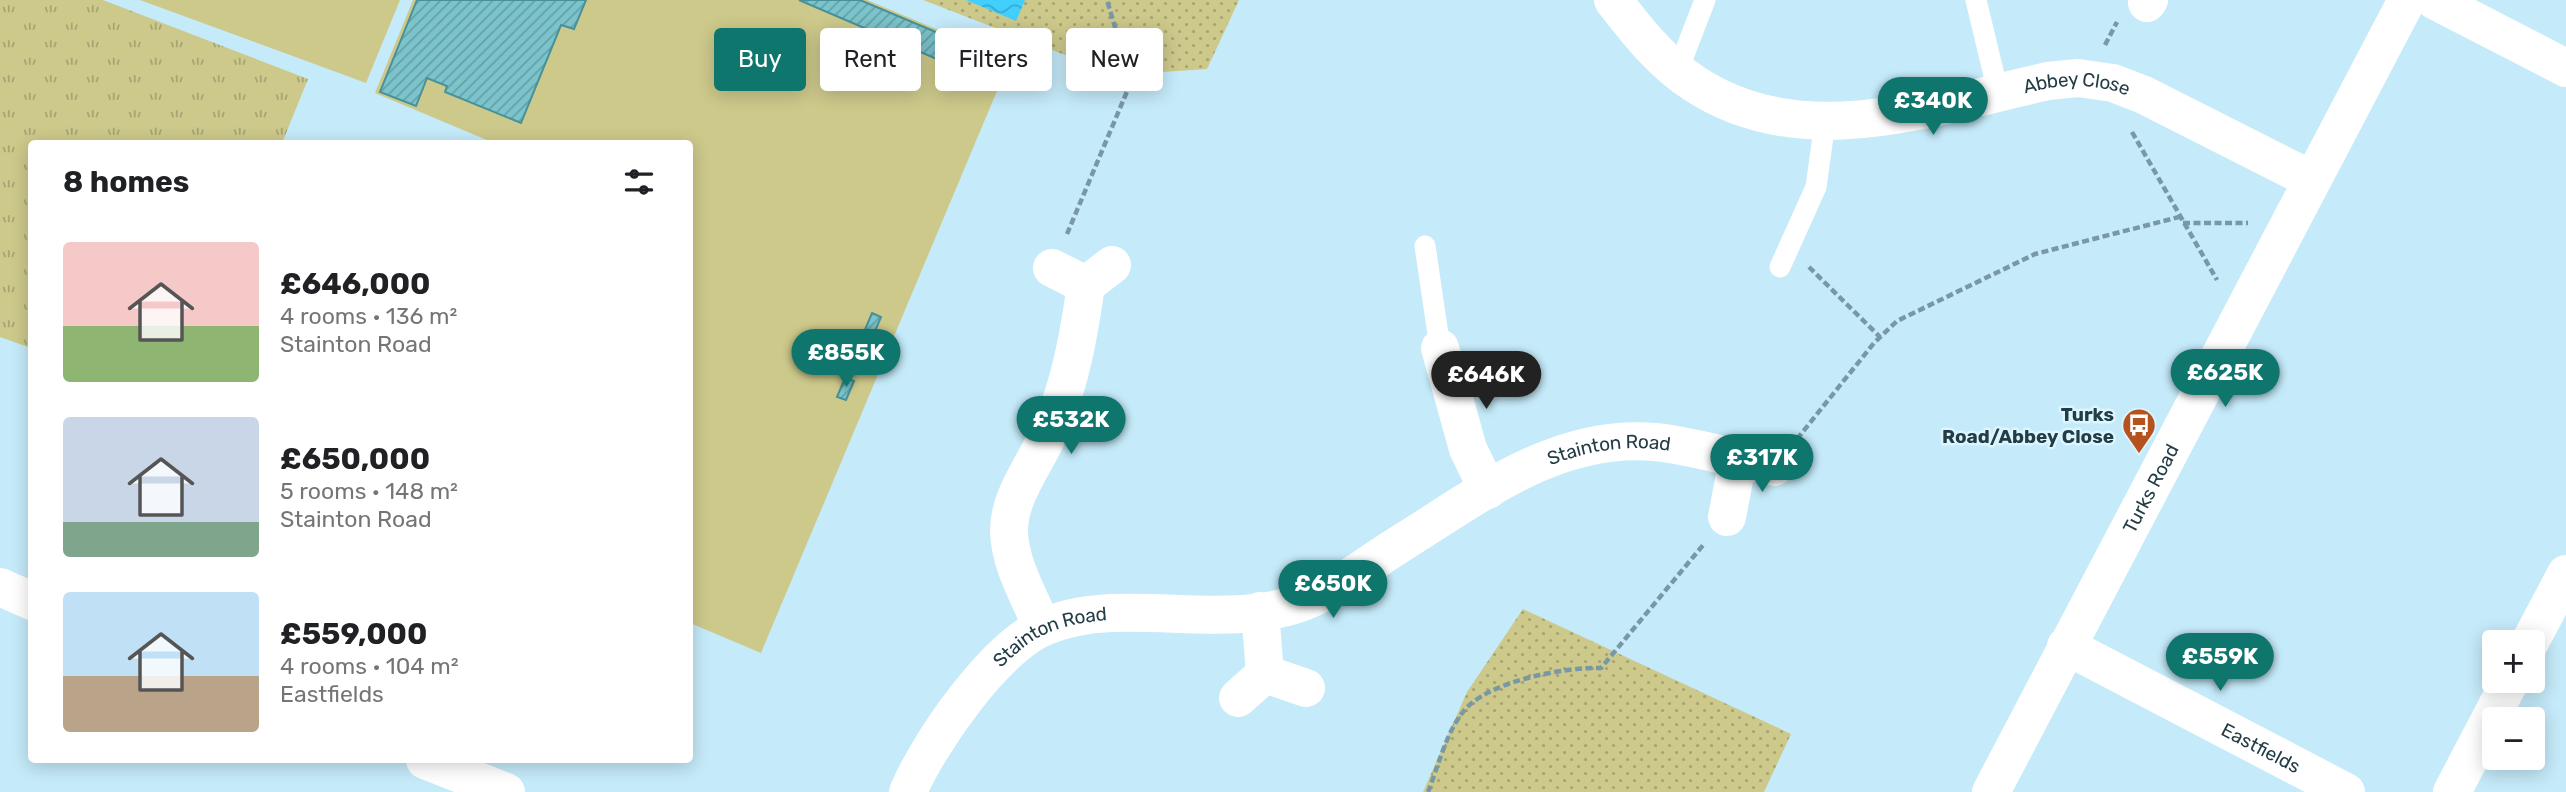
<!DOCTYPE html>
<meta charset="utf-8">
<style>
body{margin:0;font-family:Rubik,sans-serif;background:#f6f6f6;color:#202124;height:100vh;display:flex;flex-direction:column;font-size:26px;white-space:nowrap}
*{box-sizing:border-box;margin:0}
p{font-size:23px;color:#757577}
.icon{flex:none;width:38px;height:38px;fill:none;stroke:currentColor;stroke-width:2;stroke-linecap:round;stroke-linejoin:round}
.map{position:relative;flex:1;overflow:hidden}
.side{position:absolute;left:28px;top:140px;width:665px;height:623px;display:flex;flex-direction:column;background:#fff;border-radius:7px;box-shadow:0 4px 18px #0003}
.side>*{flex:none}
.banner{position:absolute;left:714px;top:28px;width:665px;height:63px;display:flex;gap:14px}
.tools{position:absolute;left:2482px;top:630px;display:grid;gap:14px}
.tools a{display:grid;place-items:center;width:63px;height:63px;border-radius:7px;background:#fff;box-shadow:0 4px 18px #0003;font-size:35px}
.price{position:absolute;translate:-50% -60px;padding:0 16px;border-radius:24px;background:#0f766e;color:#fff;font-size:23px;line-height:46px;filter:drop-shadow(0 2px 4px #0008)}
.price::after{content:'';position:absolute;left:50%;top:42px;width:21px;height:16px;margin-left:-10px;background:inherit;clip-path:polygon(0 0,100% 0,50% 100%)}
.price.selected{background:#222;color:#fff}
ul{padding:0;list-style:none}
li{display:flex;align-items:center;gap:21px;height:175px;padding:0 35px}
li span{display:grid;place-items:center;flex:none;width:196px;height:140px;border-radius:7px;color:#555}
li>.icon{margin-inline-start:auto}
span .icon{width:84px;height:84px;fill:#fffc;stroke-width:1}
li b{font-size:30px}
h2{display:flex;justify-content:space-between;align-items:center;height:84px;padding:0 35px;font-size:30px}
.tag{padding:0 24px;border-radius:7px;background:#fff;box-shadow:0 4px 18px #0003;font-size:24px;line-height:63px}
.tag.selected{background:#0f766e;color:#fff}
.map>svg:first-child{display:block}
</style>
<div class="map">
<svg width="2566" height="792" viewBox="0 0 2566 792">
<defs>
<pattern id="grass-tufts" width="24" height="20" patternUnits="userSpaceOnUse" patternTransform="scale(1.75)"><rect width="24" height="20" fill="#cdc98b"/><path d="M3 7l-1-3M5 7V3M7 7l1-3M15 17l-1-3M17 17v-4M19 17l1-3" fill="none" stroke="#a6a473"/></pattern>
<pattern id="park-dots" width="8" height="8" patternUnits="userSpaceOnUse" patternTransform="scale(1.75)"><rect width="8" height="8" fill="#cdc98b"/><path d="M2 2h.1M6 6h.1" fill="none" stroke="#a6a473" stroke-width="1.8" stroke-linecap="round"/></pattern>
<pattern id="water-waves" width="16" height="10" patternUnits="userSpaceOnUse" patternTransform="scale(1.75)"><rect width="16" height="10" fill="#41cffd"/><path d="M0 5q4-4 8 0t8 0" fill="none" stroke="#36a9cf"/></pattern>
<pattern id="building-hatch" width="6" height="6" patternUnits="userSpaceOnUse" patternTransform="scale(1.75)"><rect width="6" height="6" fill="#7cc4cc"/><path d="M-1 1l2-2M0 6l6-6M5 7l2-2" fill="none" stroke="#65a0a7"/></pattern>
</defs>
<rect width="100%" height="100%" fill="#c5eaf9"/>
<path fill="url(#grass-tufts)" d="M 0,0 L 103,0 L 308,79 L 282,143 L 32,144 L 31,348 L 0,337 Z"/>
<path fill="url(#park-dots)" d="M 923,0 L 1239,0 L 1207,69 L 1117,75 Z
M 1523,609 L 1791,734 L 1764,792 L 1423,792 L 1467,692 Z"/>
<path fill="#cdc98b" d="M 140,0 L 400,0 L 366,83 Z
M 413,0 L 867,0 L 1010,60 L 761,653 L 690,623 L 690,144 L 494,143 L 375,93 Z"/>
<path fill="url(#water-waves)" d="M 966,0 L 1025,0 L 1016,21 Z"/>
<path fill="url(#building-hatch)" stroke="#489198" stroke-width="2" d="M 417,0 L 586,0 L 574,29 L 561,25 L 521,123 L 445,92 L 447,86 L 427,78 L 416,106 L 380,92 Z
M 799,0 L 860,0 L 962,43 L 953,66 Z
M 872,313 L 881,317 L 873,336 L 864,332 Z
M 845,378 L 854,381 L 846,400 L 837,397 Z"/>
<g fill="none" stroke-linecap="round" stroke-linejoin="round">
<path stroke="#7898a5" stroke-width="4.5" stroke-dasharray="7 3.5" stroke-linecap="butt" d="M 2105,45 L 2117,22
M 2132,132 L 2217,280
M 2183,223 L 2248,223
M 1067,234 L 1131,82 L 1107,0
M 1809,267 L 1880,337
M 1797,439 L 1874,343 L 1897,321 L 2035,254 L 2179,217
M 1428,792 C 1438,767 1446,733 1463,712 C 1487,681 1564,667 1601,668 L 1704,544"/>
<path stroke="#fff" stroke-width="21" d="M 1976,0 L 1998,92
M 1678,70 L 1705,0
M 1425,246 L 1440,348
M 1780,267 L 1816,187 L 1825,122"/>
<g stroke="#fff" stroke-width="38">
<path id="s1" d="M 1613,0 C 1637,31 1662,63 1695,84 C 1803,155 1934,106 2048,81 L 2078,78 L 2113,83 L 2144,95 L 2312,180"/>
<path d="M 2434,0 L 2566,68"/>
<path d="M 2147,3 L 2149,0"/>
<path d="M 1052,268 L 1086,285 L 1112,265"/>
<path d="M 1440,348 L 1468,449 L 1488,490"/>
<path d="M 1727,517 L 1738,459"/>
<path d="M 0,587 L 32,601"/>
<path d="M 1260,611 L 1265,674"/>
<path d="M 1042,627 C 1030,598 1009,563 1009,530 C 1009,494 1039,459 1052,426 C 1071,380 1079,334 1086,285"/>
<path d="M 2530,642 L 2566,574"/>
<path id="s2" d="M 2066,646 L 2346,792"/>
<path d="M 1238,698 L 1265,674 L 1306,688"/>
<path d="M 425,760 L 506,792"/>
<path id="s3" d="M 908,792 C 928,744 995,647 1044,627 C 1065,618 1088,614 1111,613 C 1174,610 1239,624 1300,603 C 1336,590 1369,563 1400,544 C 1479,495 1557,433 1655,442 C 1695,446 1735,459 1774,467"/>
<path d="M 2452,792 L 2510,681"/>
</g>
<path stroke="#fff" stroke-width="38" id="s4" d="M 1991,792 L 2407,0"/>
</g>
<defs>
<g id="bus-pin" transform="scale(1.75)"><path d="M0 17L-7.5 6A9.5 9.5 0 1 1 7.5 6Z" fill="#b6521d" stroke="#dcf5ff"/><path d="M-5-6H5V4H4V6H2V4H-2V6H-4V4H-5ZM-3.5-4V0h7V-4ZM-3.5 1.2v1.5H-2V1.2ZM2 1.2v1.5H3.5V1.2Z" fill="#fff"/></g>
</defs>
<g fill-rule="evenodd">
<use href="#bus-pin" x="2139" y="425"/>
</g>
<g text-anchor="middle" stroke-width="5" stroke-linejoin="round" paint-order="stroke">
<g font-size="19" fill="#233d47" stroke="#dcf5ff">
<text dy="7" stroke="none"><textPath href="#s1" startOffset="511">Abbey Close</textPath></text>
<text dy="7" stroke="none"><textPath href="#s3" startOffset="826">Stainton Road</textPath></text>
<text dy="7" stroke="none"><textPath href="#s4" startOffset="343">Turks Road</textPath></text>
<text dy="7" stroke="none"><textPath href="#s3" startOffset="219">Stainton Road</textPath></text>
<text dy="7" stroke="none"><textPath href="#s2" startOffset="220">Eastfields</textPath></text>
</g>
<g font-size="19" font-weight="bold" fill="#233d47" stroke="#dcf5ff" text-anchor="end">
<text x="2114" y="421">Turks<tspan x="2114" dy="22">Road/Abbey Close</tspan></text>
</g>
</g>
</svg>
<div class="tools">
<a>+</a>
<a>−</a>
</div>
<b class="price" style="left:1933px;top:137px">£340K</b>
<b class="price" style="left:846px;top:389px">£855K</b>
<b class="price" style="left:2225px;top:409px">£625K</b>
<b class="price selected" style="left:1486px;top:411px">£646K</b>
<b class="price" style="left:1071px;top:456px">£532K</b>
<b class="price" style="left:1762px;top:494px">£317K</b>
<b class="price" style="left:1333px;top:620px">£650K</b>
<b class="price" style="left:2220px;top:693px">£559K</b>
<div class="banner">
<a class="tag selected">Buy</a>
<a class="tag">Rent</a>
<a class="tag">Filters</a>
<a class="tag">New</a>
</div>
<section class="side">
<h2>8 homes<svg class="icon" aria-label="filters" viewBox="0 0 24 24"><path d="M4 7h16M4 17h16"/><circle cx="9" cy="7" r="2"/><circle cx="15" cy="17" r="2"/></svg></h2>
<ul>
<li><span style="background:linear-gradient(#f6c9c9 60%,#8fb573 0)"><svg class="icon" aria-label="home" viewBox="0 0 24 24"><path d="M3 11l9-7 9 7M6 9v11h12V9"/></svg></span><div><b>£646,000</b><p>4 rooms · 136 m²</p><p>Stainton Road</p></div></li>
<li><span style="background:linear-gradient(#c9d6e8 75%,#7fa58c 0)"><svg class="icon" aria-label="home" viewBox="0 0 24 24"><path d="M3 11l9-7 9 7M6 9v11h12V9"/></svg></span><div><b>£650,000</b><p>5 rooms · 148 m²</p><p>Stainton Road</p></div></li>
<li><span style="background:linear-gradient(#bfe0f5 60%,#b9a48a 0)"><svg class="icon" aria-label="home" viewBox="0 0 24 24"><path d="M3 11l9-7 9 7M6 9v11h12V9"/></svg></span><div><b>£559,000</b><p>4 rooms · 104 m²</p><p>Eastfields</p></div></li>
</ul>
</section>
</div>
